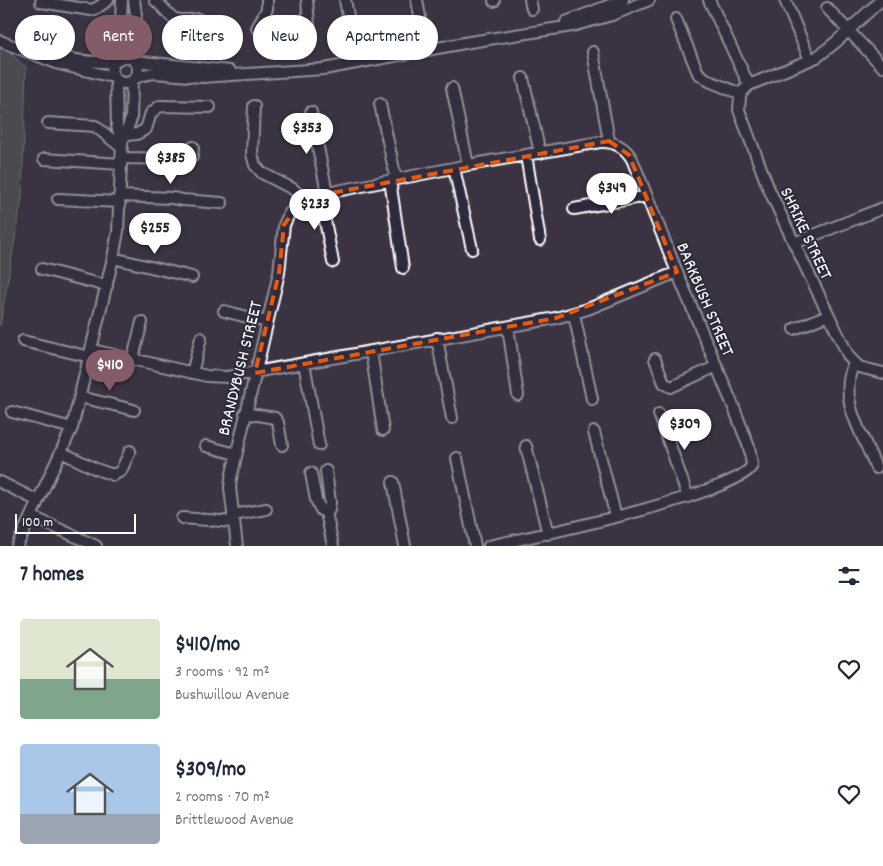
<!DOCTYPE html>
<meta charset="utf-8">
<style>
body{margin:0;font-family:Dekko,sans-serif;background:#f6f6f7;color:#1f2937;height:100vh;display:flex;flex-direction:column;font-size:19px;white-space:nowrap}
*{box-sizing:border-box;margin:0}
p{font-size:16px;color:#747a83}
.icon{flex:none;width:28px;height:28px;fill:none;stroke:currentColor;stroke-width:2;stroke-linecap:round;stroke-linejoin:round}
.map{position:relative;height:546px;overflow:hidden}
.details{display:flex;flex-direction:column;background:#fff;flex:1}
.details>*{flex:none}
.guide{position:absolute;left:15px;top:15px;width:500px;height:45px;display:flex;gap:10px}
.scale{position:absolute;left:15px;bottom:12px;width:121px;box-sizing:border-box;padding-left:5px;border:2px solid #fff;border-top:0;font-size:14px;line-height:18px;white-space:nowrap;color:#fff;-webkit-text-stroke:4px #2f2a3d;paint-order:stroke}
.price{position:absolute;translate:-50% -42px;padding:0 11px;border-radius:18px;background:#fff;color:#222;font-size:16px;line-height:32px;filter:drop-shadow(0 1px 2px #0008)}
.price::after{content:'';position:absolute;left:50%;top:30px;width:15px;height:11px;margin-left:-8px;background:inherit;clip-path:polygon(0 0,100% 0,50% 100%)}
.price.selected{background:#845c67;color:#fff}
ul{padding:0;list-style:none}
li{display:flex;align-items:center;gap:15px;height:125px;padding:0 20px}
li span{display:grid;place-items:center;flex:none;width:140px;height:100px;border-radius:5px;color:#555}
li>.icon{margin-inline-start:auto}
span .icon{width:60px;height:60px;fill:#fffc;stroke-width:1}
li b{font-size:21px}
h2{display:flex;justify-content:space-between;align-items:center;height:60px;padding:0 20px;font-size:21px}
.tag{padding:0 18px;border-radius:22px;background:#fff;box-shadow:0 1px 4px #0004;font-size:18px;line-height:45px}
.tag.selected{background:#845c67;color:#fff}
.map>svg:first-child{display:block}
</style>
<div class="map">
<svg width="883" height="546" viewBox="0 0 883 546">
<rect width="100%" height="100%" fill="#3b3342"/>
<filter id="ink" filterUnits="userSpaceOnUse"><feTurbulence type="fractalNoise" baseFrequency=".02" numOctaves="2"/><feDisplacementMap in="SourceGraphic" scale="10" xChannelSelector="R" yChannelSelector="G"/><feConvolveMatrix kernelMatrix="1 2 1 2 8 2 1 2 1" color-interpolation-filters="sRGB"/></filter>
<g filter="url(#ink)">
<path fill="#5b675d" stroke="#adb3ae" d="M 0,48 L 5,49 L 26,67 L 22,197 L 0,326 Z"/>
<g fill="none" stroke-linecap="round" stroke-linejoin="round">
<g stroke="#fff" stroke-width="14">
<path id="minor" d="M 155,0 C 176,19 167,22 198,19
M 345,0 L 348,16
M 417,0 L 420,17
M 494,0 L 494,1
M 530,0 L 532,9
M 709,0 L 749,85
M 785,0 L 810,60
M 881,0 L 836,42 L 817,57 L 749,85 L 742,92 L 740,97 L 739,110 L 768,187 L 794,243 L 849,357 L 859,367 L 883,373
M 41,2 L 91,10 L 97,8 L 108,0
M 827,8 L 883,67
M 676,19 L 698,73 L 709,81 L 741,94
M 566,22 L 623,0
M 257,28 L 267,9 L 267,0
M 306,36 L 309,25 L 307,0
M 0,41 L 59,64 L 113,77
M 593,52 L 609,141
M 46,53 C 68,60 91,63 114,62
M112 70a13 13 0 1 1 26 0a13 13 0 1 1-26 0Z
M 119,59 L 122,0
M 132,59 L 136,14 L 134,0
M 134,61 L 230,71
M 135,78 L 143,75 L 154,73 L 202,77 L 324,69 L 470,42 L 572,26 L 612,15 L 649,0
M 523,78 L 540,153
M 452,88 L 468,165
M 380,104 L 396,179
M 254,106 L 252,154 L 255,165 L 262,173 L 293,189 L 304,200
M 311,112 L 327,193
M 48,123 L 95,126 L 121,147
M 126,135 L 137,134 L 146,129 L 151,113 L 160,106 L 210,107
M 123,140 L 131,119 L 132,81
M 526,155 L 540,240
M 121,158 L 188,159 L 192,157 L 193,147
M 44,159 L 121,164
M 454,168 L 472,249
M 390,180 L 403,268
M 320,195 L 333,262
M 119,196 L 172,198 L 183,200 L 222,203
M 58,199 L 119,202
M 574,209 L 647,196
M 794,243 L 883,208
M 113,258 L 192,277
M 42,269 L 107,286
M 224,311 L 267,322
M 574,314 L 592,399
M 508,327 L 518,395
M 794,329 L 828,315
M 437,338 L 452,418
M 23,341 L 90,357
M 92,350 L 207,376 L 227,377 L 556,318 L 588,309 L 677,272
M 371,351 L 383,430
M 133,358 L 142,322
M 655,359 L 664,383 L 671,387 L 717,366
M 304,363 L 319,445
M 854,363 C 837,401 863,433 876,468
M 192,373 L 201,338
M 80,397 L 134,410
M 12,412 L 72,428
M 245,413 L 275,418 L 278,422 L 282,445
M 659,414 L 688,497
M 594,432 L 616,517
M 206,446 L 236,454
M 526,446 L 548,534
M 61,452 L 96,469 L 113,475 L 121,471 L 130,451
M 457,458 L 475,546
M 311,473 L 316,500 L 321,510 L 326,512 L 329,510 L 330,502 L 326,471
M 0,482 L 38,501
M 393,482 L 405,546
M 326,512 L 333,546
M 233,515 L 266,509
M 31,516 L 96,546
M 182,518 L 234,522
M 17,546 L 72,428 L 113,258 L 118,231 L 122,143 L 117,126 L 116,80
M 237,546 L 230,488 L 231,478 L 279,273 L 284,225 L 289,214 L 299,203 L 310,197 L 327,193 L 468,165 L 600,142 C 614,141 625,147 632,159 L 677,272 L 734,408 L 749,447 L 752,465 C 743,493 526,538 489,546"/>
</g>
<use href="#minor" stroke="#2f2a3d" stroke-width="10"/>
</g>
</g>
<path d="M0 0H883V546H0ZM 609,141 L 629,155 L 677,272 L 556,318 L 255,373 L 279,273 L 284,225 L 299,203 L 310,197 Z" fill="#3b3342" fill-opacity=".55" fill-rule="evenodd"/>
<path fill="none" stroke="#e8590c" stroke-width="4" stroke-dasharray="10 6" stroke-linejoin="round" d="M 609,141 L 629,155 L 677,272 L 556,318 L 255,373 L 279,273 L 284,225 L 299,203 L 310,197 Z"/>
<g text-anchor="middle" stroke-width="4" stroke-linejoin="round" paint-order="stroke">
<g font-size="18" fill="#fff" stroke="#2f2a3d">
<text transform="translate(807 233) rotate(65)" y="6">SHRIKE STREET</text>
<text transform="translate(706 299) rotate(67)" y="6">BARKBUSH STREET</text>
<text transform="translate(239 368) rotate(-76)" y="6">BRANDYBUSH STREET</text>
</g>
</g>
</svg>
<div class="scale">100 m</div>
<b class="price" style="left:307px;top:155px">$353</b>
<b class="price" style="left:171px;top:185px">$385</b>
<b class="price" style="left:612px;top:215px">$349</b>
<b class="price" style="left:315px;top:231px">$233</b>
<b class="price" style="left:155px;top:255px">$255</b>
<b class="price selected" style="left:110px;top:392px">$410</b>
<b class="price" style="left:685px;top:451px">$309</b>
<div class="guide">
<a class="tag">Buy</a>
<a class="tag selected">Rent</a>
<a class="tag">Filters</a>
<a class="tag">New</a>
<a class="tag">Apartment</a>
</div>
</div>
<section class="details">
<h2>7 homes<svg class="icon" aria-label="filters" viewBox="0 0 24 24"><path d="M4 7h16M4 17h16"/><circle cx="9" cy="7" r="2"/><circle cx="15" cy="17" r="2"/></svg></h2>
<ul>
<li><span style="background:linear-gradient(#dfe7d0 60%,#7fa58c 0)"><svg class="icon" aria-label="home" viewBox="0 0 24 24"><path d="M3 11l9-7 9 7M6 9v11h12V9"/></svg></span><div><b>$410/mo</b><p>3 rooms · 92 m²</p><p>Bushwillow Avenue</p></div><svg class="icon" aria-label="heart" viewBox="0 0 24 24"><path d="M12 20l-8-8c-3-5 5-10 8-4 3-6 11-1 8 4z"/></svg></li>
<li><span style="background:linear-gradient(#a9c7e8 70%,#9aa5b1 0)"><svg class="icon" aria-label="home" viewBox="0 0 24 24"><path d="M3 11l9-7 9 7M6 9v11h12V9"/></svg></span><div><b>$309/mo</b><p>2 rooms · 70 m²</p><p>Brittlewood Avenue</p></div><svg class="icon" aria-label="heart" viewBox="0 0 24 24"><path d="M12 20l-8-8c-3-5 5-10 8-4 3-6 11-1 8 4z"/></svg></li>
</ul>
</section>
